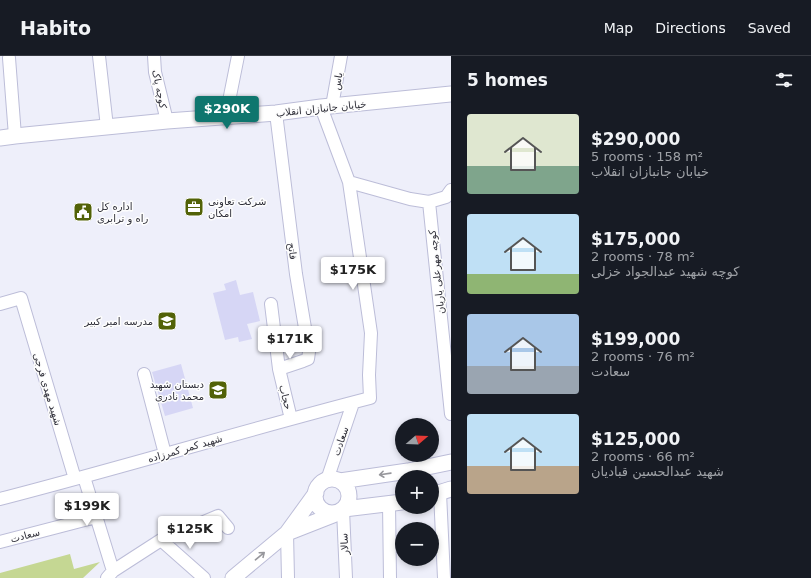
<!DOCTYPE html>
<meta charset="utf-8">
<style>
body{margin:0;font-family:"DejaVu Sans",Vazirmatn,sans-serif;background:#20242c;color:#f1f3f6;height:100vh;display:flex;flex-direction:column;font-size:15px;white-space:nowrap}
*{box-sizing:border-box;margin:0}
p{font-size:13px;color:#9ea1a6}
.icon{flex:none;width:22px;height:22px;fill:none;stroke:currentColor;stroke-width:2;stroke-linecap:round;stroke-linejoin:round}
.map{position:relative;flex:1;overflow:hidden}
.drawer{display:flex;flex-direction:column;background:#171b24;width:360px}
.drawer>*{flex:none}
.needle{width:26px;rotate:71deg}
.controls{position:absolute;left:395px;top:362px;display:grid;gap:8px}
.controls a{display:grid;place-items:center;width:44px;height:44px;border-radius:50%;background:#171b24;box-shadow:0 2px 6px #0003;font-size:20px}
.price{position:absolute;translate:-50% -34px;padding:0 9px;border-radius:4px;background:#fff;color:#222;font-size:13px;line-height:26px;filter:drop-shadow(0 1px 2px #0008)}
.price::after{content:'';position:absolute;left:50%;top:24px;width:12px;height:9px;margin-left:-6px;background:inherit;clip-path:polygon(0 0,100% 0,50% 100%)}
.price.current{background:#0f766e;color:#fff}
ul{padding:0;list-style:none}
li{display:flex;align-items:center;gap:12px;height:100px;padding:0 16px}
li span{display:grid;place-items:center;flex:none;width:112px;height:80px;border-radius:4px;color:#555}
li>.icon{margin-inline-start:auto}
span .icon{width:48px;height:48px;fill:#fffc;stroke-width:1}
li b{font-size:17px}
h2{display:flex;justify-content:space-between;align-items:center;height:48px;padding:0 16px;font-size:17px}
header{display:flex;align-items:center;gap:24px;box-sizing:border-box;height:56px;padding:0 20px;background:#171b24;border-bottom:1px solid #363941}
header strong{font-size:19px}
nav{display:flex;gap:22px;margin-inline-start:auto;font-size:14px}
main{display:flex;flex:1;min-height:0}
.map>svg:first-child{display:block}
</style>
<header>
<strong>Habito</strong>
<nav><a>Map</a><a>Directions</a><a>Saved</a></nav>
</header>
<main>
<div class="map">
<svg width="451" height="522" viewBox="0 0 451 522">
<rect width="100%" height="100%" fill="#eeeffa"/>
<path fill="#c5d793" d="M 70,498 L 74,513 L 100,506 L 83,522 L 0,522 L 0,517 Z"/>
<path fill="#d6d6f5" d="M 236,224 L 240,239 L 253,236 L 260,265 L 247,268 L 252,283 L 239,286 L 238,281 L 225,284 L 213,237 L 226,234 L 224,228 Z
M 181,308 L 193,352 L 165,360 L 152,316 Z"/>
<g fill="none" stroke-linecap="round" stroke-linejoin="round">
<g stroke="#bcbdd8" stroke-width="14">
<path id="minor" d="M 99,0 L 107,71
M 154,0 L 155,16 L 167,65
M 9,2 L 15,80
M 332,50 L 341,0
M 321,51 L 349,126 L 410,143 L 429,146 L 446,141 L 451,134
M 276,57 L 296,218 L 309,296 L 308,303 L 303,305 L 279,313
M 226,60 L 238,0
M 429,146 L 451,358
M 0,248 L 21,242 L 75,423
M 271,248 L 279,313 L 291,363
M 144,318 L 165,398
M 84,421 L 113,515
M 327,424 L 353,347
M 440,437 L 444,522
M 0,443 C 124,411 246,374 370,342 L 369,319 L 371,277 L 349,126
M 389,448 L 390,522
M 343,454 L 346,522
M 287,477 L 288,522
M 161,484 L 204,522
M 0,486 L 96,461
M 107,522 L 113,515 L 161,484 L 218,460 L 228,472"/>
</g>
<g stroke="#bcbdd8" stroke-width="17">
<path id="tertiary" d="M 0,82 L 15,80 L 167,65 L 276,57 L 321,51 L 451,38
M315 440a17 17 0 1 1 34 0a17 17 0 1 1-34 0Z
M 340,425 L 408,415 L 451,406
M 432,439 L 451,433
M 344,453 L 402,446
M 287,477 L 338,457
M 233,522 L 287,477 L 316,437"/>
</g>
<use href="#minor" stroke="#fff" stroke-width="12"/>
<use href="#tertiary" stroke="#fff" stroke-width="15"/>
</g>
<defs><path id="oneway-shaft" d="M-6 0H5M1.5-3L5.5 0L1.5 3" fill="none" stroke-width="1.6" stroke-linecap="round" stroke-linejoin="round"/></defs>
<g stroke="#97979c">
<use href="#oneway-shaft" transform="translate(385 418) rotate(172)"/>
<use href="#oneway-shaft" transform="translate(260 500) rotate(-40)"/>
</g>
<defs>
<g id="office-square" transform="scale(1)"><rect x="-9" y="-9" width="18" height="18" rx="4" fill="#526207" stroke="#fdfdfd"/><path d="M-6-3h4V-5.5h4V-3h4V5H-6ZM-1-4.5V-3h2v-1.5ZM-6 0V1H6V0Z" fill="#fff"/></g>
<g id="civic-square" transform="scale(1)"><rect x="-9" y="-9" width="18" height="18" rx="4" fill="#526207" stroke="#fdfdfd"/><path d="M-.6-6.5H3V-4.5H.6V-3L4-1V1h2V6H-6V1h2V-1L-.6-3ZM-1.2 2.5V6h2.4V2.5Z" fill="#fff"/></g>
<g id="school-square" transform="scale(1)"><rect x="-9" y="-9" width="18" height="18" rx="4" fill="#526207" stroke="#fdfdfd"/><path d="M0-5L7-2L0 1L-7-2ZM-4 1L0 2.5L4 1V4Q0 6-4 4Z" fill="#fff"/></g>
</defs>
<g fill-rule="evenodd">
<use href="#office-square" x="194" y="151"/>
<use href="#civic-square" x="83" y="156"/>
<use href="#school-square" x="167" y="265"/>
<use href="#school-square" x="218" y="334"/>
</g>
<g text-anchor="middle" stroke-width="3" stroke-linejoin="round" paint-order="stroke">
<g font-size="10" fill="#2f2f39" stroke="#fdfdfd">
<text transform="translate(337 25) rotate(-79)" y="4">یاس</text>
<text transform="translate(160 33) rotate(79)" y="4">کوچه پاک</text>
<text transform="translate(321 52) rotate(-6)" y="4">خیابان جانبازان انقلاب</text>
<text transform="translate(293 195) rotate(83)" y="4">فاتح</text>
<text transform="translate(436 216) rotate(-96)" y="4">کوچه مهرعلی یاریان</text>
<text transform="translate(48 333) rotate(73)" y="4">شهید مهدی فرجی</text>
<text transform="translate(286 341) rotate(76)" y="4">حجاب</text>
<text transform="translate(340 385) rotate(-71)" y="4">سعادت</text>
<text transform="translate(185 392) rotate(-16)" y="4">شهید کمر کمرزاده</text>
<text transform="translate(25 479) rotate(-15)" y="4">سعادت</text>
<text transform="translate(344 488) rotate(-93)" y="4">سالار</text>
</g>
<g font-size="10" fill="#2f2f39" stroke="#fdfdfd" text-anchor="start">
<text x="208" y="149">شرکت تعاونی<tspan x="208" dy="12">امکان</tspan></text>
<text x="97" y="154">اداره کل<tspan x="97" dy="12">راه و ترابری</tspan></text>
<text x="153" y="269" text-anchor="end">مدرسه امیر کبیر</text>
<text x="204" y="332" text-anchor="end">دبستان شهید<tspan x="204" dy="12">محمد نادری</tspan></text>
</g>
</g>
</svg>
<div class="controls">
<a><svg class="needle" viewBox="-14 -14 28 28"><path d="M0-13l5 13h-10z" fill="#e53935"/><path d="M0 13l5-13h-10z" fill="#9ea1a6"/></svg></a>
<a>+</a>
<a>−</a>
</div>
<b class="price current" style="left:227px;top:74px">$290K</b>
<b class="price" style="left:353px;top:235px">$175K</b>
<b class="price" style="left:290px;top:304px">$171K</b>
<b class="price" style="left:87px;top:471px">$199K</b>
<b class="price" style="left:190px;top:494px">$125K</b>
</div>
<section class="drawer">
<h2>5 homes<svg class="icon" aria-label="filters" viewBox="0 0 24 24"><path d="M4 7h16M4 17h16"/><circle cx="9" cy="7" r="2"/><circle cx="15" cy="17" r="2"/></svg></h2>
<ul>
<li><span style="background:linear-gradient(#dfe7d0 65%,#7fa58c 0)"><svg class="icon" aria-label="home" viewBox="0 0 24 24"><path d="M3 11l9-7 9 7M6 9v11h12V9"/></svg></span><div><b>$290,000</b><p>5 rooms · 158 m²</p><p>خیابان جانبازان انقلاب</p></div></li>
<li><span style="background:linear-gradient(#bfe0f5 75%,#8fb573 0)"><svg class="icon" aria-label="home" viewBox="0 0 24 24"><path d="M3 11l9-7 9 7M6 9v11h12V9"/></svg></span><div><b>$175,000</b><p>2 rooms · 78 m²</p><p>کوچه شهید عبدالجواد خزلی</p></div></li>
<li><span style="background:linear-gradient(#a9c7e8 65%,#9aa5b1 0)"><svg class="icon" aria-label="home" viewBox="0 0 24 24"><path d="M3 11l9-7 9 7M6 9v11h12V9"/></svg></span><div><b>$199,000</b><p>2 rooms · 76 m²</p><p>سعادت</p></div></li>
<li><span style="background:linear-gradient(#bfe0f5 65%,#b9a48a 0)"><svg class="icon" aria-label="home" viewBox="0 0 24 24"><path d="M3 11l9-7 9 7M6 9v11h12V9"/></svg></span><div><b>$125,000</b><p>2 rooms · 66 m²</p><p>شهید عبدالحسین قبادیان</p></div></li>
</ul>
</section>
</main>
